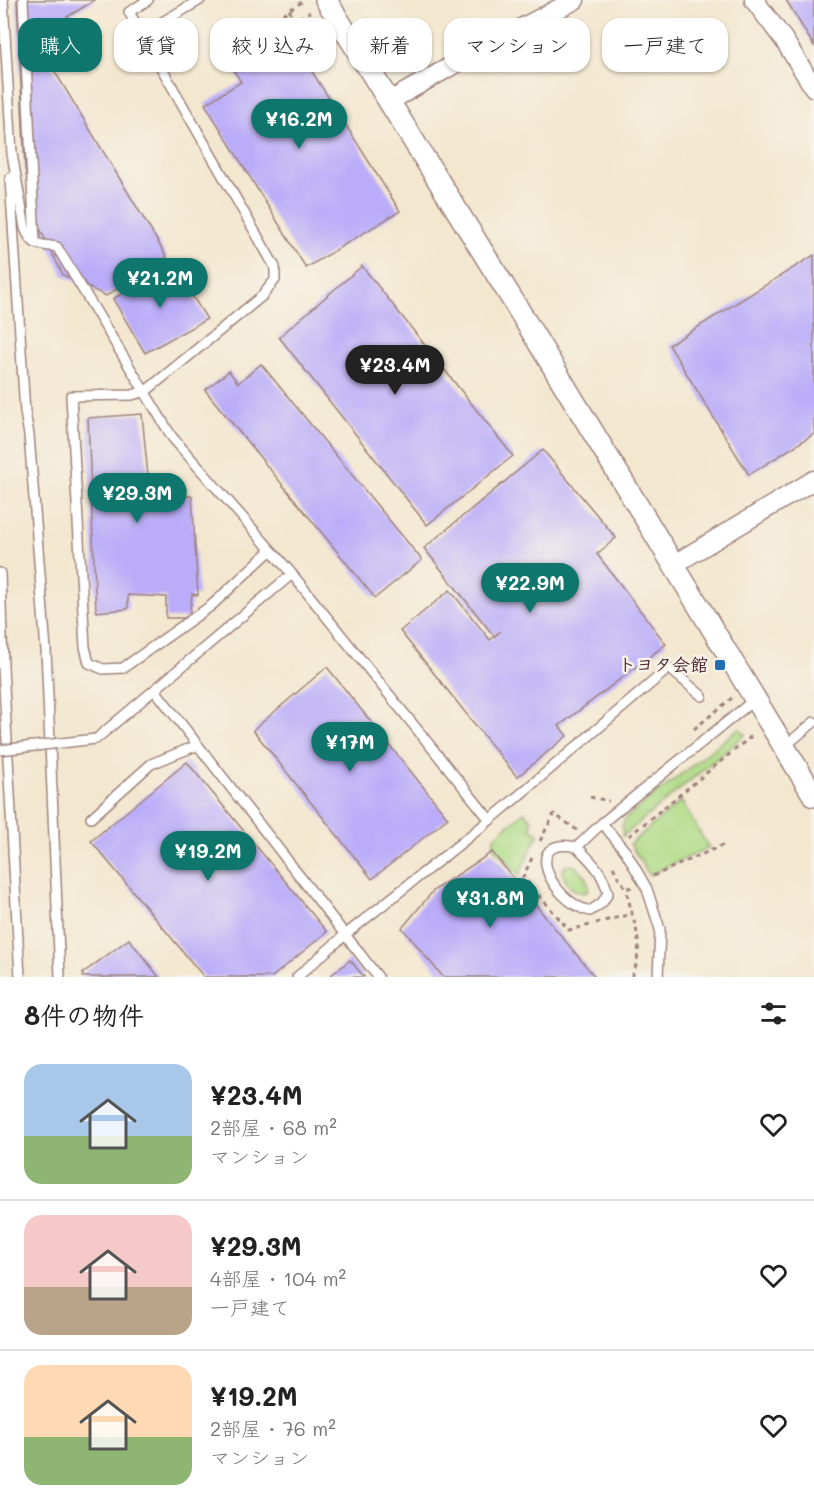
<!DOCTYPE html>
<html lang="ja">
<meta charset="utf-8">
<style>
body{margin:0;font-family:Mali,"Klee One",sans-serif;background:#f6f6f6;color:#222;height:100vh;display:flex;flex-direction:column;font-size:22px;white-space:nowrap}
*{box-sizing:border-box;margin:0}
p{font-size:20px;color:#767676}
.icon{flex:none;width:33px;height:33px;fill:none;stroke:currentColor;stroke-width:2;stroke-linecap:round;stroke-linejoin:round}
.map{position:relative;height:977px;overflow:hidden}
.details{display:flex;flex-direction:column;background:#fff;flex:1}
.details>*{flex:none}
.top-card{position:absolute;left:18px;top:18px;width:778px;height:54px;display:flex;gap:12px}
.price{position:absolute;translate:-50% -51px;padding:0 14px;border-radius:21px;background:#0f766e;color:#fff;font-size:20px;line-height:39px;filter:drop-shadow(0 2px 3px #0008)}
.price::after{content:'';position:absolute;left:50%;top:36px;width:18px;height:14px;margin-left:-9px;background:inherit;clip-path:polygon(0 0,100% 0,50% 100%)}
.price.current{background:#222;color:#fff}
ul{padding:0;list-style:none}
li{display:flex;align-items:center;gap:18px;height:150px;padding:0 24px}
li+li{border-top:2px solid #e0e0e0}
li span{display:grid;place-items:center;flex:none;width:168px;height:120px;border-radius:18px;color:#555}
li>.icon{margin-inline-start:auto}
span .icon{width:72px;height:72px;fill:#fffc;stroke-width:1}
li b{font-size:26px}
h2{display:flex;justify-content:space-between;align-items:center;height:72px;padding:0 24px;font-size:26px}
.pill{padding:0 21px;border-radius:18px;background:#fff;box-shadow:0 2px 4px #0004;font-size:21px;line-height:54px}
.pill.current{background:#0f766e;color:#fff}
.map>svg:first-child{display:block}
</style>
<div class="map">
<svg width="814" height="977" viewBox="0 0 814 977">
<rect width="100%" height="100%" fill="#f7f3e8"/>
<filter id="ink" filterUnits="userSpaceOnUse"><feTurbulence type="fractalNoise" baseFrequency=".0167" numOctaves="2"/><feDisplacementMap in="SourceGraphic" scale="12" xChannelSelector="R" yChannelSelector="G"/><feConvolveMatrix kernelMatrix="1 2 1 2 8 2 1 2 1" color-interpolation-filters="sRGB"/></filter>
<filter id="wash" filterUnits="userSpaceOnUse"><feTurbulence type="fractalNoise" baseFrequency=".008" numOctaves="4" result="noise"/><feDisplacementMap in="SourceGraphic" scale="24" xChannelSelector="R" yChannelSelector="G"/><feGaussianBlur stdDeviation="1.35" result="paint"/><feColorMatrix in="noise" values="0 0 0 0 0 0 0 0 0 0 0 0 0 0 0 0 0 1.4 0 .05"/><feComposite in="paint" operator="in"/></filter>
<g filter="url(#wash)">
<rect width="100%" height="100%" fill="#f3e7cf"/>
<path fill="#afdb86" stroke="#7c7d58" stroke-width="1.5" d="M 739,728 L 745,735 L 623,836 L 622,826 L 626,818 Z
M 681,801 L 709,848 L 649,875 L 630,844 Z
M 524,812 L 532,820 L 531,829 L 539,833 L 519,875 L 494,848 L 494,837 Z
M 572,865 C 583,869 590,879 588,891 L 584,893 C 571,892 563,881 563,869 L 565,866 Z"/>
<g id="blocks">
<path fill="#baacf9" d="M 17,0 L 95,0 L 34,37 L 167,257 L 106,296 L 63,275 L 38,225 L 25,169 Z
M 786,0 L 814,0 L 814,46 Z
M 282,24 L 400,211 L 306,268 L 205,104 L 241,82 L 227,59 Z
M 814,255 L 814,434 L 749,475 L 669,345 Z
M 172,264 L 207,319 L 145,353 L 113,299 Z
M 362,266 L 513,456 L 427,525 L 279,337 Z
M 261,364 L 422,560 L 375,598 L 205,390 L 229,371 L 238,383 Z
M 142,414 L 150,497 L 192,496 L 198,595 L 192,594 L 189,618 L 166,618 L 166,597 L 128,595 L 128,609 L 96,612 L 88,418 Z
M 543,450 L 616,538 L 597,554 L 666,644 L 559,726 L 567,736 L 517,777 L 400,631 L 450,590 L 490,640 L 501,631 L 494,636 L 424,548 Z
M 327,667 L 448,818 L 372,879 L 253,730 Z
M 187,762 L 327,932 L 272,977 L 204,977 L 91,841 Z
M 492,852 L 595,977 L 443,977 L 402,928 L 434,890 Z
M 129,939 L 159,977 L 83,977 L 83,973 Z
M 350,960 L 364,977 L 329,977 Z"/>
</g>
</g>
<g filter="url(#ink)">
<use href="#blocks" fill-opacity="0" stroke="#9e837d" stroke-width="1.5"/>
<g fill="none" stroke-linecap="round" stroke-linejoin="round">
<g stroke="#9e837d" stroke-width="12">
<path id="service" d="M 3,0 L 12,154 L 25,228 C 32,247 39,244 57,247 L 172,437 L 292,574 L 490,820
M 23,0 L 35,243
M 200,0 L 142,34 L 275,267 L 275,280 L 262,296 L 146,391 L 132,395 L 71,396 L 85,647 L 89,663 L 103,669 L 123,668 L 212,605 L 271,550
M 142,34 L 129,12 L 148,0
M 10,178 L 25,412 L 29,435 L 46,650 L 60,977
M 0,573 L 3,667 L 20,977
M 155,690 L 378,977
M 96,739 L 292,574
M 784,747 L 814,722
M 91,818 L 151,764 L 198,745
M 577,847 C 520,835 551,902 590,911 L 602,903 L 608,893 C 602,871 593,863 577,847 L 602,823
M 297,977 L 345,935 L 490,820 L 669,668 L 702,696
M 658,977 L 660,929 L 647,889 L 626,852 L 602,823 L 754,700"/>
</g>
<g stroke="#9e837d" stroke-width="21">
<path id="minor" d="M 754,0 L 784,40 L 814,88
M 388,102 L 483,48 L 575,0
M 673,565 L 814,480"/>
</g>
<g stroke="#9e837d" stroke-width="24">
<path id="tertiary" d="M 326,0 L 512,299 L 814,796"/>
</g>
<path stroke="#9e837d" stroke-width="3" stroke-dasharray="4.5 4.5" stroke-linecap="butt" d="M 289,10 L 295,21 L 310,12
M 275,19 L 305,0
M 694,729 L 732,698
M 590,797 L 609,801
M 629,836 L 753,735
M 540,841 L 554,814 L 577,830
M 532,858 L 523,877 L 569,930 L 590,925
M 613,867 L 626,889 L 632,887
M 653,876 L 723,845
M 596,923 L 632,914 L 626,889
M 632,977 C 641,953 640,939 632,915"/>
<use href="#service" stroke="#fff" stroke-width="9"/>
<use href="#minor" stroke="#fff" stroke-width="18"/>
<use href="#tertiary" stroke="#fff" stroke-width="21"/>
<g stroke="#9e837d" stroke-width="12" stroke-linecap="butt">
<path id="service-bridge" d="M 0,750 L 96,739"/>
</g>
<use href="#service-bridge" stroke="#fff" stroke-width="9"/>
</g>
</g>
<rect fill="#1f6fb2" stroke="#f7f3e8" stroke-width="2" x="714" y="659" width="12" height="12" rx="3"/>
<g text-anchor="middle" stroke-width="5" stroke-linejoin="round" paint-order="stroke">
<g font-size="18" font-weight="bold" fill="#4a1f2b" stroke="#f7f3e8" text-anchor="end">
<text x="708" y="671">トヨタ会館</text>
</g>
</g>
</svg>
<b class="price" style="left:299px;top:150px">¥16.2M</b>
<b class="price" style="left:160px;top:309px">¥21.2M</b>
<b class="price current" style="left:395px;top:396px">¥23.4M</b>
<b class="price" style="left:137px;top:524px">¥29.3M</b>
<b class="price" style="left:530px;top:614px">¥22.9M</b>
<b class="price" style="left:350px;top:773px">¥17M</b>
<b class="price" style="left:208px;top:882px">¥19.2M</b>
<b class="price" style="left:490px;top:929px">¥31.8M</b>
<div class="top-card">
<a class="pill current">購入</a>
<a class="pill">賃貸</a>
<a class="pill">絞り込み</a>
<a class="pill">新着</a>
<a class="pill">マンション</a>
<a class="pill">一戸建て</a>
</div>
</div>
<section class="details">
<h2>8件の物件<svg class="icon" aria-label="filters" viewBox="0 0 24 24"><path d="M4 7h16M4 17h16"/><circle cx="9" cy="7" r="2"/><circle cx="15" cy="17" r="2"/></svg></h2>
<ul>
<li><span style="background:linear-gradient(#a9c7e8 60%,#8fb573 0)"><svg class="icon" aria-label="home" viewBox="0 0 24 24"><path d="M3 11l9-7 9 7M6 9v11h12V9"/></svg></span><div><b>¥23.4M</b><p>2部屋 · 68 m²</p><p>マンション</p></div><svg class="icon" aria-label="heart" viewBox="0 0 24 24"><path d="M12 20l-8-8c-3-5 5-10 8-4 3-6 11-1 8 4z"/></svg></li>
<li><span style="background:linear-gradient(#f6c9c9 60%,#b9a48a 0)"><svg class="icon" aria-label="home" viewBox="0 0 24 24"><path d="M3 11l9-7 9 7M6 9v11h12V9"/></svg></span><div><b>¥29.3M</b><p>4部屋 · 104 m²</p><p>一戸建て</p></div><svg class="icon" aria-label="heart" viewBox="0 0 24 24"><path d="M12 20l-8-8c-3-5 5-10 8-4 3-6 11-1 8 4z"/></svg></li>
<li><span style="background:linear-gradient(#ffd9b3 60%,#8fb573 0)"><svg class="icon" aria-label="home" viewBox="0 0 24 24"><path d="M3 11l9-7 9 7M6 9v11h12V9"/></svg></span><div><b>¥19.2M</b><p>2部屋 · 76 m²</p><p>マンション</p></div><svg class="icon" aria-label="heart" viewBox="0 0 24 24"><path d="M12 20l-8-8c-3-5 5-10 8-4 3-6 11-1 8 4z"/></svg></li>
</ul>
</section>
